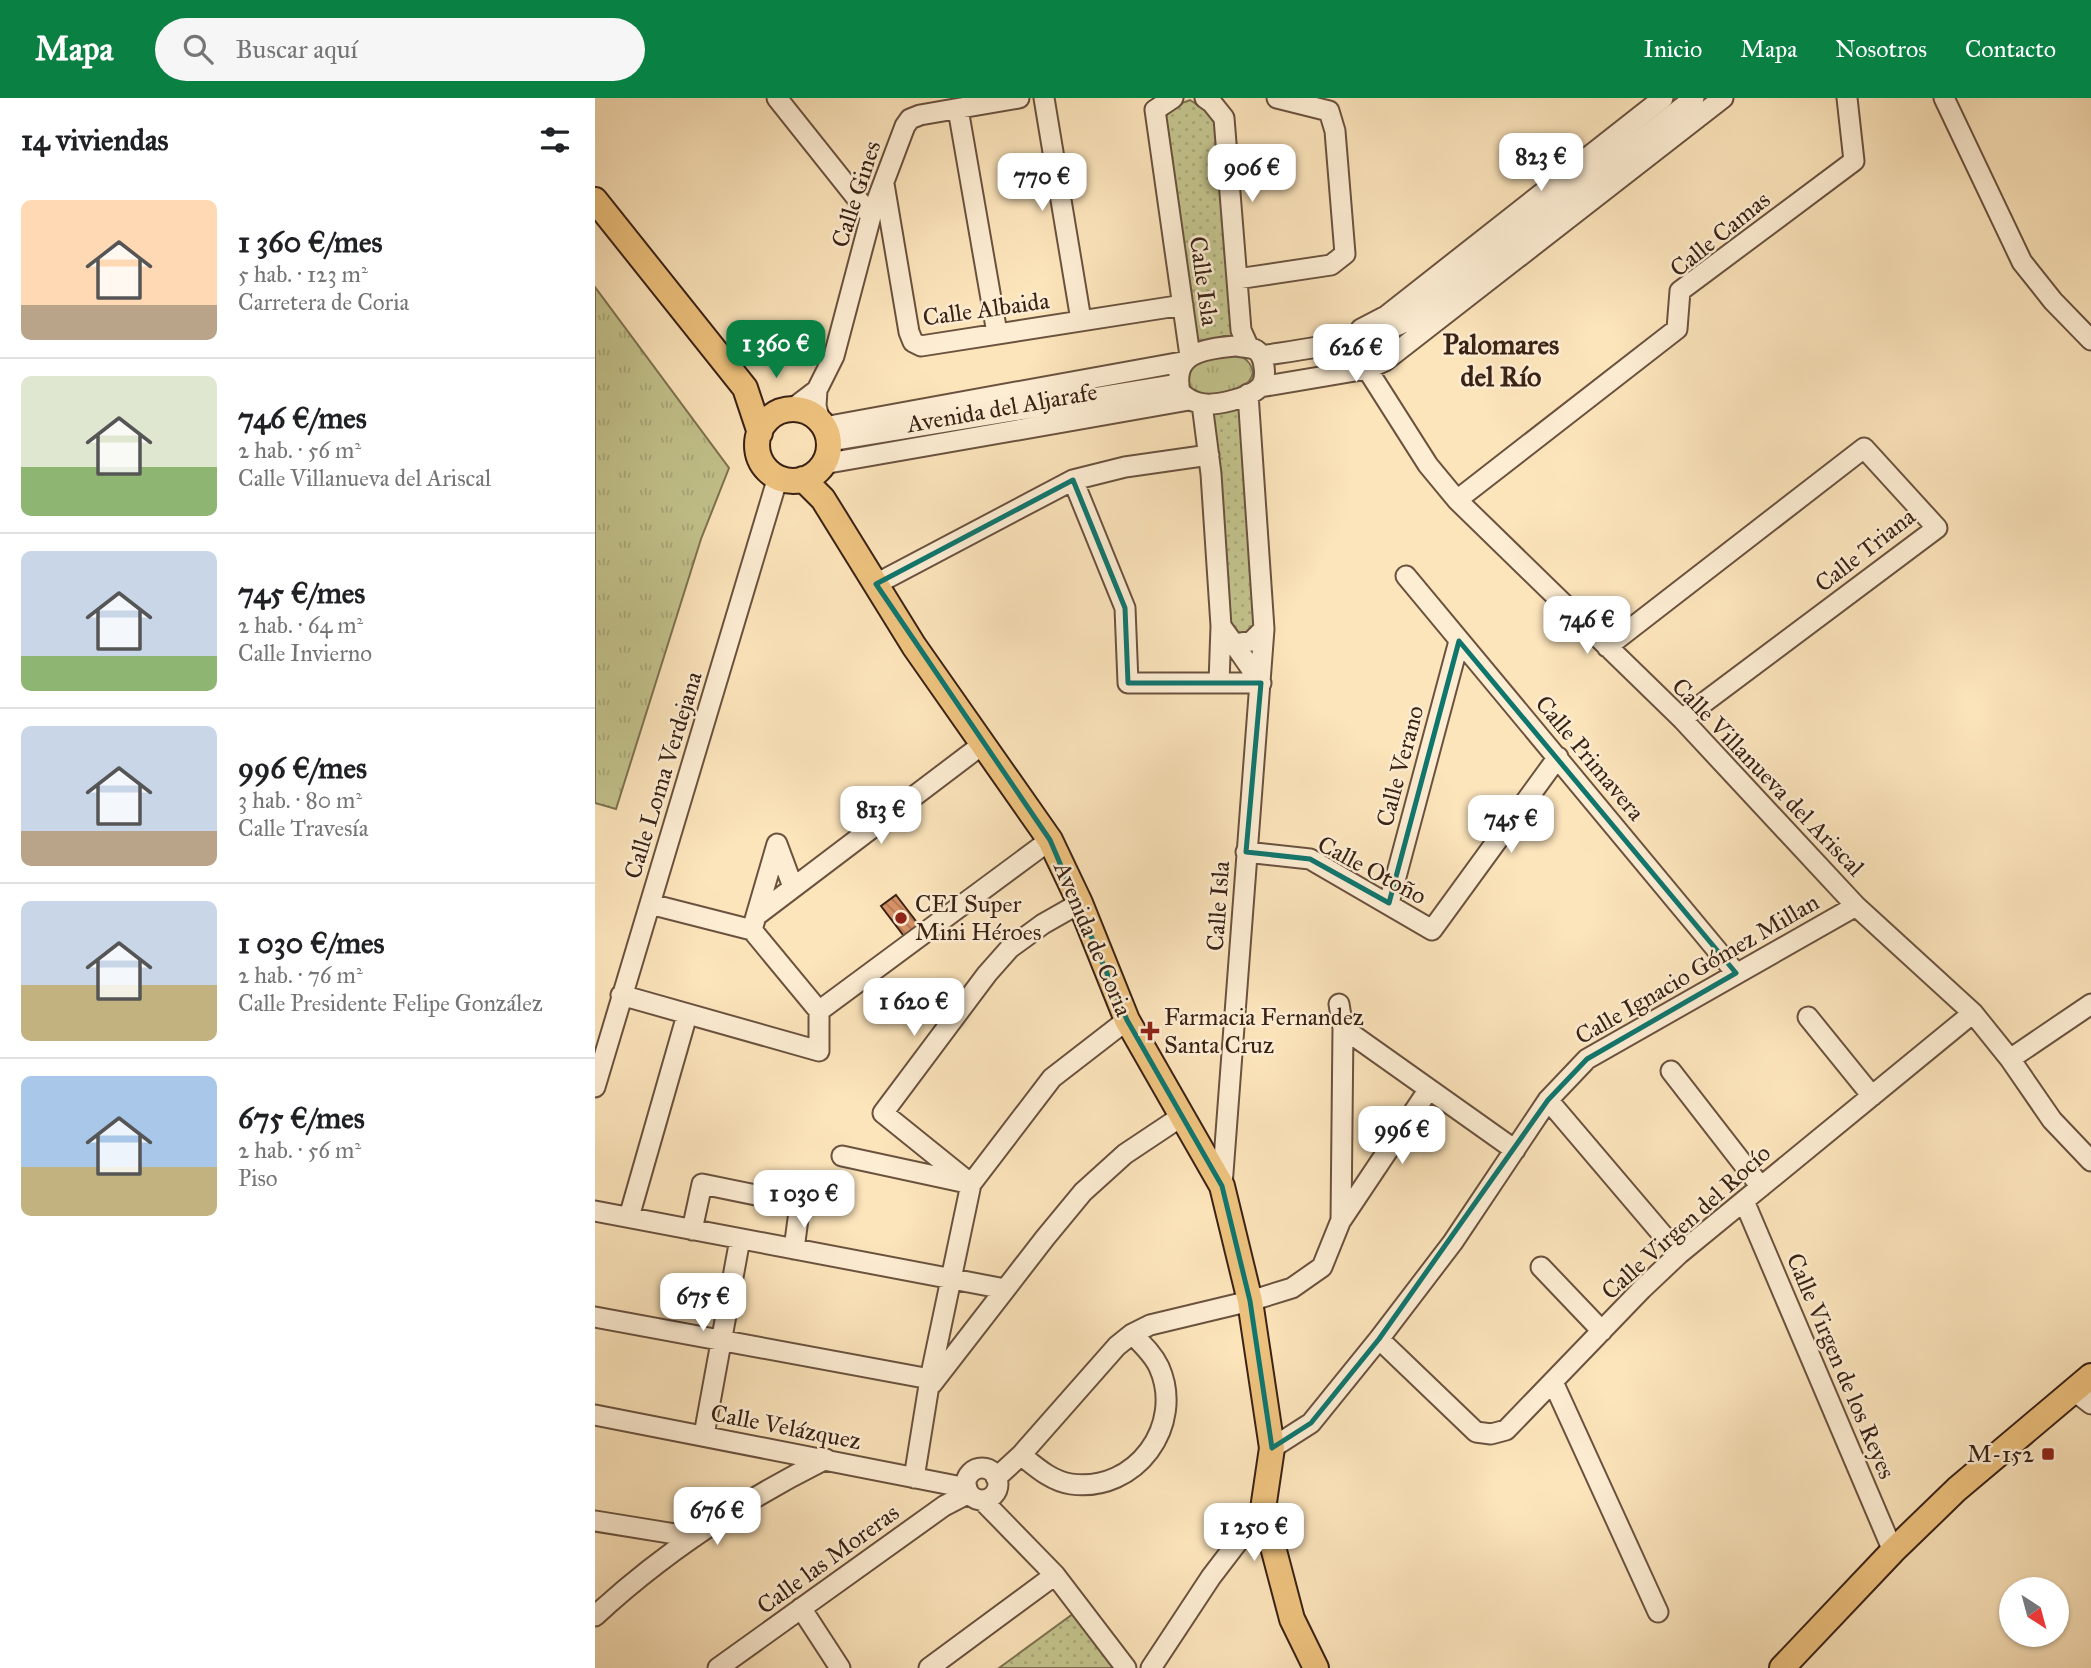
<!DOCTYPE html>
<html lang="es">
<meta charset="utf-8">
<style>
body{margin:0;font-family:"IM FELL Great Primer",serif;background:#f6f6f6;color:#202124;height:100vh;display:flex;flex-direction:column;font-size:26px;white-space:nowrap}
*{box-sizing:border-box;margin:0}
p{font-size:23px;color:#757577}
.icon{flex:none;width:38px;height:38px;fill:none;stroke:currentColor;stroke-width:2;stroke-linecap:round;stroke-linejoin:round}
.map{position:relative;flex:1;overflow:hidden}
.details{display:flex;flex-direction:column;background:#fff;width:595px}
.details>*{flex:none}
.needle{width:46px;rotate:144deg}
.controls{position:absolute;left:1404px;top:1479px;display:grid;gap:14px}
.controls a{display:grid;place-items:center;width:70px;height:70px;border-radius:50%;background:#fff;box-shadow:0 2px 5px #0004;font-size:35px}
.price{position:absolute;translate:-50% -60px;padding:0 16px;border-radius:14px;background:#fff;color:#222;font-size:23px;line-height:46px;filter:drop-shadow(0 2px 4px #0008)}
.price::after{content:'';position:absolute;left:50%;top:42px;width:21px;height:16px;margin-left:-10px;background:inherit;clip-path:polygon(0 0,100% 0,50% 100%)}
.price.selected{background:#0b8043;color:#fff}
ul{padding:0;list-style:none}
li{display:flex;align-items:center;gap:21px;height:175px;padding:0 21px}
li+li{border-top:2px solid #e0e0e0}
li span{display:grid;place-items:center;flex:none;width:196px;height:140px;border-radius:10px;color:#555}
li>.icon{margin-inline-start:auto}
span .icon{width:84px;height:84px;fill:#fffc;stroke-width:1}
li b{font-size:30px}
h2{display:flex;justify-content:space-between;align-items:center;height:84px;padding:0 21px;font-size:30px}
header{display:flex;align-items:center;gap:42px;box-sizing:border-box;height:98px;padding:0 35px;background:#0b8043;color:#fff}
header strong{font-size:33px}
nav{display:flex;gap:38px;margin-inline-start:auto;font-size:24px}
.search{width:490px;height:63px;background:#f6f6f6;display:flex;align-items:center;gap:18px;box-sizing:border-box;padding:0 24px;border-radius:38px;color:#757577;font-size:26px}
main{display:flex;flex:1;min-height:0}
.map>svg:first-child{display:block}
</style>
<header>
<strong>Mapa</strong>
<div class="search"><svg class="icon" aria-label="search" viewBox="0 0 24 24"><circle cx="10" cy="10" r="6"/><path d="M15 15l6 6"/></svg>Buscar aquí</div>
<nav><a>Inicio</a><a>Mapa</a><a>Nosotros</a><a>Contacto</a></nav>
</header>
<main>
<section class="details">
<h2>14 viviendas<svg class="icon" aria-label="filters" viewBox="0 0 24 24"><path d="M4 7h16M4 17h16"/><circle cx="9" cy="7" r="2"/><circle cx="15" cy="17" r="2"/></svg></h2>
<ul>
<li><span style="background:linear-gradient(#ffd9b3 75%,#b9a48a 0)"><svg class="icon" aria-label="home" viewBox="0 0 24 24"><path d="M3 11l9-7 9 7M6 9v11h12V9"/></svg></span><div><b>1 360 €/mes</b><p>5 hab. · 123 m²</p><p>Carretera de Coria</p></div></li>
<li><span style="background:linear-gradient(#dfe7d0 65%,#8fb573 0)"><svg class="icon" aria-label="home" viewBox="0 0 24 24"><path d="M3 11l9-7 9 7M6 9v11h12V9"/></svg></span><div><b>746 €/mes</b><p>2 hab. · 56 m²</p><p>Calle Villanueva del Ariscal</p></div></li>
<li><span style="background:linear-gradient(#c9d6e8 75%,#8fb573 0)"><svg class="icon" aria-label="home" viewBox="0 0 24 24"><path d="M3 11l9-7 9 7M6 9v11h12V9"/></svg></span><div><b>745 €/mes</b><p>2 hab. · 64 m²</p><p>Calle Invierno</p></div></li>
<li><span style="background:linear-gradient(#c9d6e8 75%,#b9a48a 0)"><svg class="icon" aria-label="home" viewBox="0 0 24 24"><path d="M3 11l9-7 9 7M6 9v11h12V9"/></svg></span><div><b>996 €/mes</b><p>3 hab. · 80 m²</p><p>Calle Travesía</p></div></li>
<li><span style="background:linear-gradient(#c9d6e8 60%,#c2b280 0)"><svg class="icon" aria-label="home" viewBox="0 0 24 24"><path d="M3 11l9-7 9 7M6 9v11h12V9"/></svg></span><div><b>1 030 €/mes</b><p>2 hab. · 76 m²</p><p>Calle Presidente Felipe González</p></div></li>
<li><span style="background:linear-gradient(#a9c7e8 65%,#c2b280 0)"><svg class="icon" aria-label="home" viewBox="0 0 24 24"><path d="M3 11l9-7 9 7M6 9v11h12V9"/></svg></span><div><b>675 €/mes</b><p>2 hab. · 56 m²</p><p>Piso</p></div></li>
</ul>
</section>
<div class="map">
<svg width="1496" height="1570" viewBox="0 0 1496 1570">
<defs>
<pattern id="grass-tufts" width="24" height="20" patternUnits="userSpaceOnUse" patternTransform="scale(1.75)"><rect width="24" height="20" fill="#c3c38d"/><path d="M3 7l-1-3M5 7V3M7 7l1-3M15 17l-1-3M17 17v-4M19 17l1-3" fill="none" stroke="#a8a779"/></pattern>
<pattern id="park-dots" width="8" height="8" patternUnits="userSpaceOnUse" patternTransform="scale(1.75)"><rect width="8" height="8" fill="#c3c38d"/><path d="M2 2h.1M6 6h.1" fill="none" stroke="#a8a779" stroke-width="1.8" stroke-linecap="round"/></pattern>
<pattern id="building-back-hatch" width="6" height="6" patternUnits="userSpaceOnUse" patternTransform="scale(1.75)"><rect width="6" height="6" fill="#d99368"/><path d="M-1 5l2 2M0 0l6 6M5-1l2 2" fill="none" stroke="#b17855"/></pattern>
</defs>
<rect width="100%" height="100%" fill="#fce4bb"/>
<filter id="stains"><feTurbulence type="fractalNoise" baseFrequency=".00286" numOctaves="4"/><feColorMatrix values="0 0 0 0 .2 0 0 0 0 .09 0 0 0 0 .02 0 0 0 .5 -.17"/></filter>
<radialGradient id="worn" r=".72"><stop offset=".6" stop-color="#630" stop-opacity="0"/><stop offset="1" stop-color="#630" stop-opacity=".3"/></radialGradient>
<path fill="url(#grass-tufts)" stroke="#7e7252" stroke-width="2" d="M 0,189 L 134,370 L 106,441 L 21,711 L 0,705 Z
M 633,256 C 646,258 655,260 658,274 C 655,293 620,303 603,296 C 590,290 590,272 602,265 C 610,260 624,259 633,256 Z"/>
<path fill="url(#park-dots)" stroke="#7e7252" stroke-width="2" d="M 595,2 L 621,19 L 642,232 L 638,239 L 629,238 L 605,245 L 601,245 L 569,23 L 576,9 Z
M 646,305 L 662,526 L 657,534 L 645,540 L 634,531 L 614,312 Z
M 482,1513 L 522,1570 L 404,1570 Z"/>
<path fill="url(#building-back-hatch)" stroke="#392216" stroke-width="2" d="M 301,797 L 327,831 L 312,842 L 286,808 Z"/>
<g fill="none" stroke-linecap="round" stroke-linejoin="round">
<g stroke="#6a523f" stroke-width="23">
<path id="minor" d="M 182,0 L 276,118
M 449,0 L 486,222
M 578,0 L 560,12 L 595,258
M 610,0 L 617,5 L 629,20 L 646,232 L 654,250
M 1349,0 L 1427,164 L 1458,203 L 1496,242
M 363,11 L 402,235
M 289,86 L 314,234 L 318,244 L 326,248 L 588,207
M 642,181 L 736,167 L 750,156 L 740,33 L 734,13 L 682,0
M 766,231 L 791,218 L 1068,0
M 640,248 C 646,249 656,249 661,252 C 670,258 672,280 666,288 C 656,300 619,309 604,305 C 596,303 591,300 585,294 C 577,255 607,251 640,248 Z
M 666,258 C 717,250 771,244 817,221 L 1099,0
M 772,271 L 833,367 L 862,402 L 1087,621 L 1261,808 L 1378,915 L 1415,961 L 1457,1022 L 1496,1063
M 665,289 L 772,271 L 790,263 L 1128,0
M 607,306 L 616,376 L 626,528 L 639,546 L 657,543 L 669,531 L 653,296
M 197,311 L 222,292
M 225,323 L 221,308 L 222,292 L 239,258 L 276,118 L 310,28 L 315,21 L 325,17 L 424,0
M 229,329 L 587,264
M 234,343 L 584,286
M 228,366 L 594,302
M 478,382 L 530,510 L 533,585 L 666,585
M 862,402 L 1082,231 L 1085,193 L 1259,63 L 1252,0
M 811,478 L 1141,875
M 281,486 L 478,382 L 530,369 L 614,357
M 639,546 L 666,585
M 1012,549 L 1269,350 L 1342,430 L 1087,621
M 624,585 L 626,528
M 651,754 L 715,761 L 837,832 L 963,659
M 794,805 L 864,543
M 161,818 L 182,746 L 198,789
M 157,832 L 161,818 L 388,646
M 26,897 L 224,953 L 224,913 L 157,832 L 55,806
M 744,906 L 748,930 L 920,1052
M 224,913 L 455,742
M 1213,919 L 1277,998
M 1415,961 L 1496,906
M 1076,973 L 1166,1089
M 0,989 L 183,379
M 953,1002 L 1084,1156
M 247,1058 L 372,1085
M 376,1086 L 288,1015 L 392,876 L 415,850 L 448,826 L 485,805
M 627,1088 L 669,531
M 1149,1103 L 1298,1453
M 0,1113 L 410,1191
M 34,1119 L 92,917
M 747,1121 L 834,991
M 97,1132 L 107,1086 L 205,1106 L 199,1151
M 946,1169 L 1007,1233
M 0,1219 L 335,1281
M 784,1241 L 881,1334 L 896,1336 L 911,1332 L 1047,1191 L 1084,1156 L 1378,915
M 958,1284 L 1063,1514
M 337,1286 L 450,1140 L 488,1094 L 530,1056 L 587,1018
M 1478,1292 L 1496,1306
M 0,1317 L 372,1390
M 109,1337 L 145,1141
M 677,1350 L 716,1325 L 784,1241 L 858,1144 L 953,1002 L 992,961 L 1261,808
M 426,1357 C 441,1369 456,1383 476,1386 C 541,1395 590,1327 564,1269 C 558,1256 547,1246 537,1236
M371 1386a16 16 0 1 1 32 0a16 16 0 1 1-32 0Z
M 319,1380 L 335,1281 L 376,1086 L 457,980 L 532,922
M 401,1380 L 426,1357 L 522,1248 L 537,1236 L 555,1227 L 655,1203 L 697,1190 L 727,1169 L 746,1122 L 748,930
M 387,1402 L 460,1477 L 531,1570
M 0,1423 L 99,1439
M 206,1510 L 245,1570
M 0,1518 C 68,1455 149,1402 231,1361
M 123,1570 L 349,1408 L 374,1395
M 334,1570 L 460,1477
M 556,1570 L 616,1479 L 668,1411"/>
</g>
<g stroke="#392216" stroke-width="28">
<path id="major" d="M 0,102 L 150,290 L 165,335
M162 347a36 36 0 1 1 72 0a36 36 0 1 1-72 0Z
M 208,381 L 228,401 L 319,548 L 455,742 L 485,805 L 532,922 L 627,1088 L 655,1203 L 677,1350 L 668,1411 L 697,1521 L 721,1570
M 1187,1570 L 1298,1453 L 1362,1391 L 1496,1278"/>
</g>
<use href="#minor" stroke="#fdedd3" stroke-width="19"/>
<use href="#major" stroke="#eec27e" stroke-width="24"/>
</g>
<path fill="none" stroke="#0f766e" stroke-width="5" stroke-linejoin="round" d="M 478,382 L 530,510 L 533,585 L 666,585 L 651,754 L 715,761 L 794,805 L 864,543 L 1141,875 L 992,961 L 953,1002 L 784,1241 L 716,1325 L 677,1350 L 655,1203 L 627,1088 L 532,922 L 455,742 L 281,486 Z"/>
<g fill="#8f2418" stroke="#fdedd3" stroke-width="2.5">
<circle cx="306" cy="820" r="7"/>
<path d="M551.5 922.5h7v7h7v7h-7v7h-7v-7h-7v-7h7z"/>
<rect x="1446" y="1349" width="14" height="14" rx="3.5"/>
</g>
<g text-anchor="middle" stroke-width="5" stroke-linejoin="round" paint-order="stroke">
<g font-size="24" fill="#392216" stroke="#fdedd3">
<text transform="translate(261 96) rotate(-72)" y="8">Calle Gines</text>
<text transform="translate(1125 136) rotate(-39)" y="8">Calle Camas</text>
<text transform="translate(609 183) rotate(82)" y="8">Calle Isla</text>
<text transform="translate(391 211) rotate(-8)" y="8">Calle Albaida</text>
<text transform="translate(407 310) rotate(-10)" y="8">Avenida del Aljarafe</text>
<text transform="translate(1270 452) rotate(-38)" y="8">Calle Triana</text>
<text transform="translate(995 660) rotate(50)" y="8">Calle Primavera</text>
<text transform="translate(805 668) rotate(-75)" y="8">Calle Verano</text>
<text transform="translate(68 677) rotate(-73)" y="8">Calle Loma Verdejana</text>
<text transform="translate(1173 679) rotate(46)" y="8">Calle Villanueva del Ariscal</text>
<text transform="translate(777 772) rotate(28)" y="8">Calle Otoño</text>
<text transform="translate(623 808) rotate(-86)" y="8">Calle Isla</text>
<text transform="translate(498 841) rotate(67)" y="8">Avenida de Coria</text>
<text transform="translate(1102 871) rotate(-30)" y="8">Calle Ignacio Gómez Millan</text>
<text transform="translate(1091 1124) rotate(-42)" y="8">Calle Virgen del Rocío</text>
<text transform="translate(1246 1268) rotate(67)" y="8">Calle Virgen de los Reyes</text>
<text transform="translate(191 1329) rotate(11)" y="8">Calle Velázquez</text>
<text transform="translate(233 1461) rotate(-36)" y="8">Calle las Moreras</text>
</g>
<g font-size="24" fill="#392216" stroke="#fdedd3" text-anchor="start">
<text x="320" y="814">CEI Super<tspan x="320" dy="28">Mini Héroes</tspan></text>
<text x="569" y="927">Farmacia Fernandez<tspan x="569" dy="28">Santa Cruz</tspan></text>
<text x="1439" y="1364" text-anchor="end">M-152</text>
</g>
<g font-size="28" font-weight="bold" fill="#392216" stroke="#fdedd3">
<text x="906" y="256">Palomares<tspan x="906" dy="32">del Río</tspan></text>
</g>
</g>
<rect width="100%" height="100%" filter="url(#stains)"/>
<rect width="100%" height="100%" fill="url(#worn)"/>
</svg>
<div class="controls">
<a><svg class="needle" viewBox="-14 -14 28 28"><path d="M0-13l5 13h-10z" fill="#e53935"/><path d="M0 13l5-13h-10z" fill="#757577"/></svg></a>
</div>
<b class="price" style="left:946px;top:95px">823 €</b>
<b class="price" style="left:657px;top:106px">906 €</b>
<b class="price" style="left:447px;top:115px">770 €</b>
<b class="price selected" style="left:181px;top:282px">1 360 €</b>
<b class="price" style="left:761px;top:286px">626 €</b>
<b class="price" style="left:992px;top:558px">746 €</b>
<b class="price" style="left:286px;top:748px">813 €</b>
<b class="price" style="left:916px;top:757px">745 €</b>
<b class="price" style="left:319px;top:940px">1 620 €</b>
<b class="price" style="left:807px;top:1068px">996 €</b>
<b class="price" style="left:209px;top:1132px">1 030 €</b>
<b class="price" style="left:108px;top:1235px">675 €</b>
<b class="price" style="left:122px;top:1449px">676 €</b>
<b class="price" style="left:659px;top:1465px">1 250 €</b>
</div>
</main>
